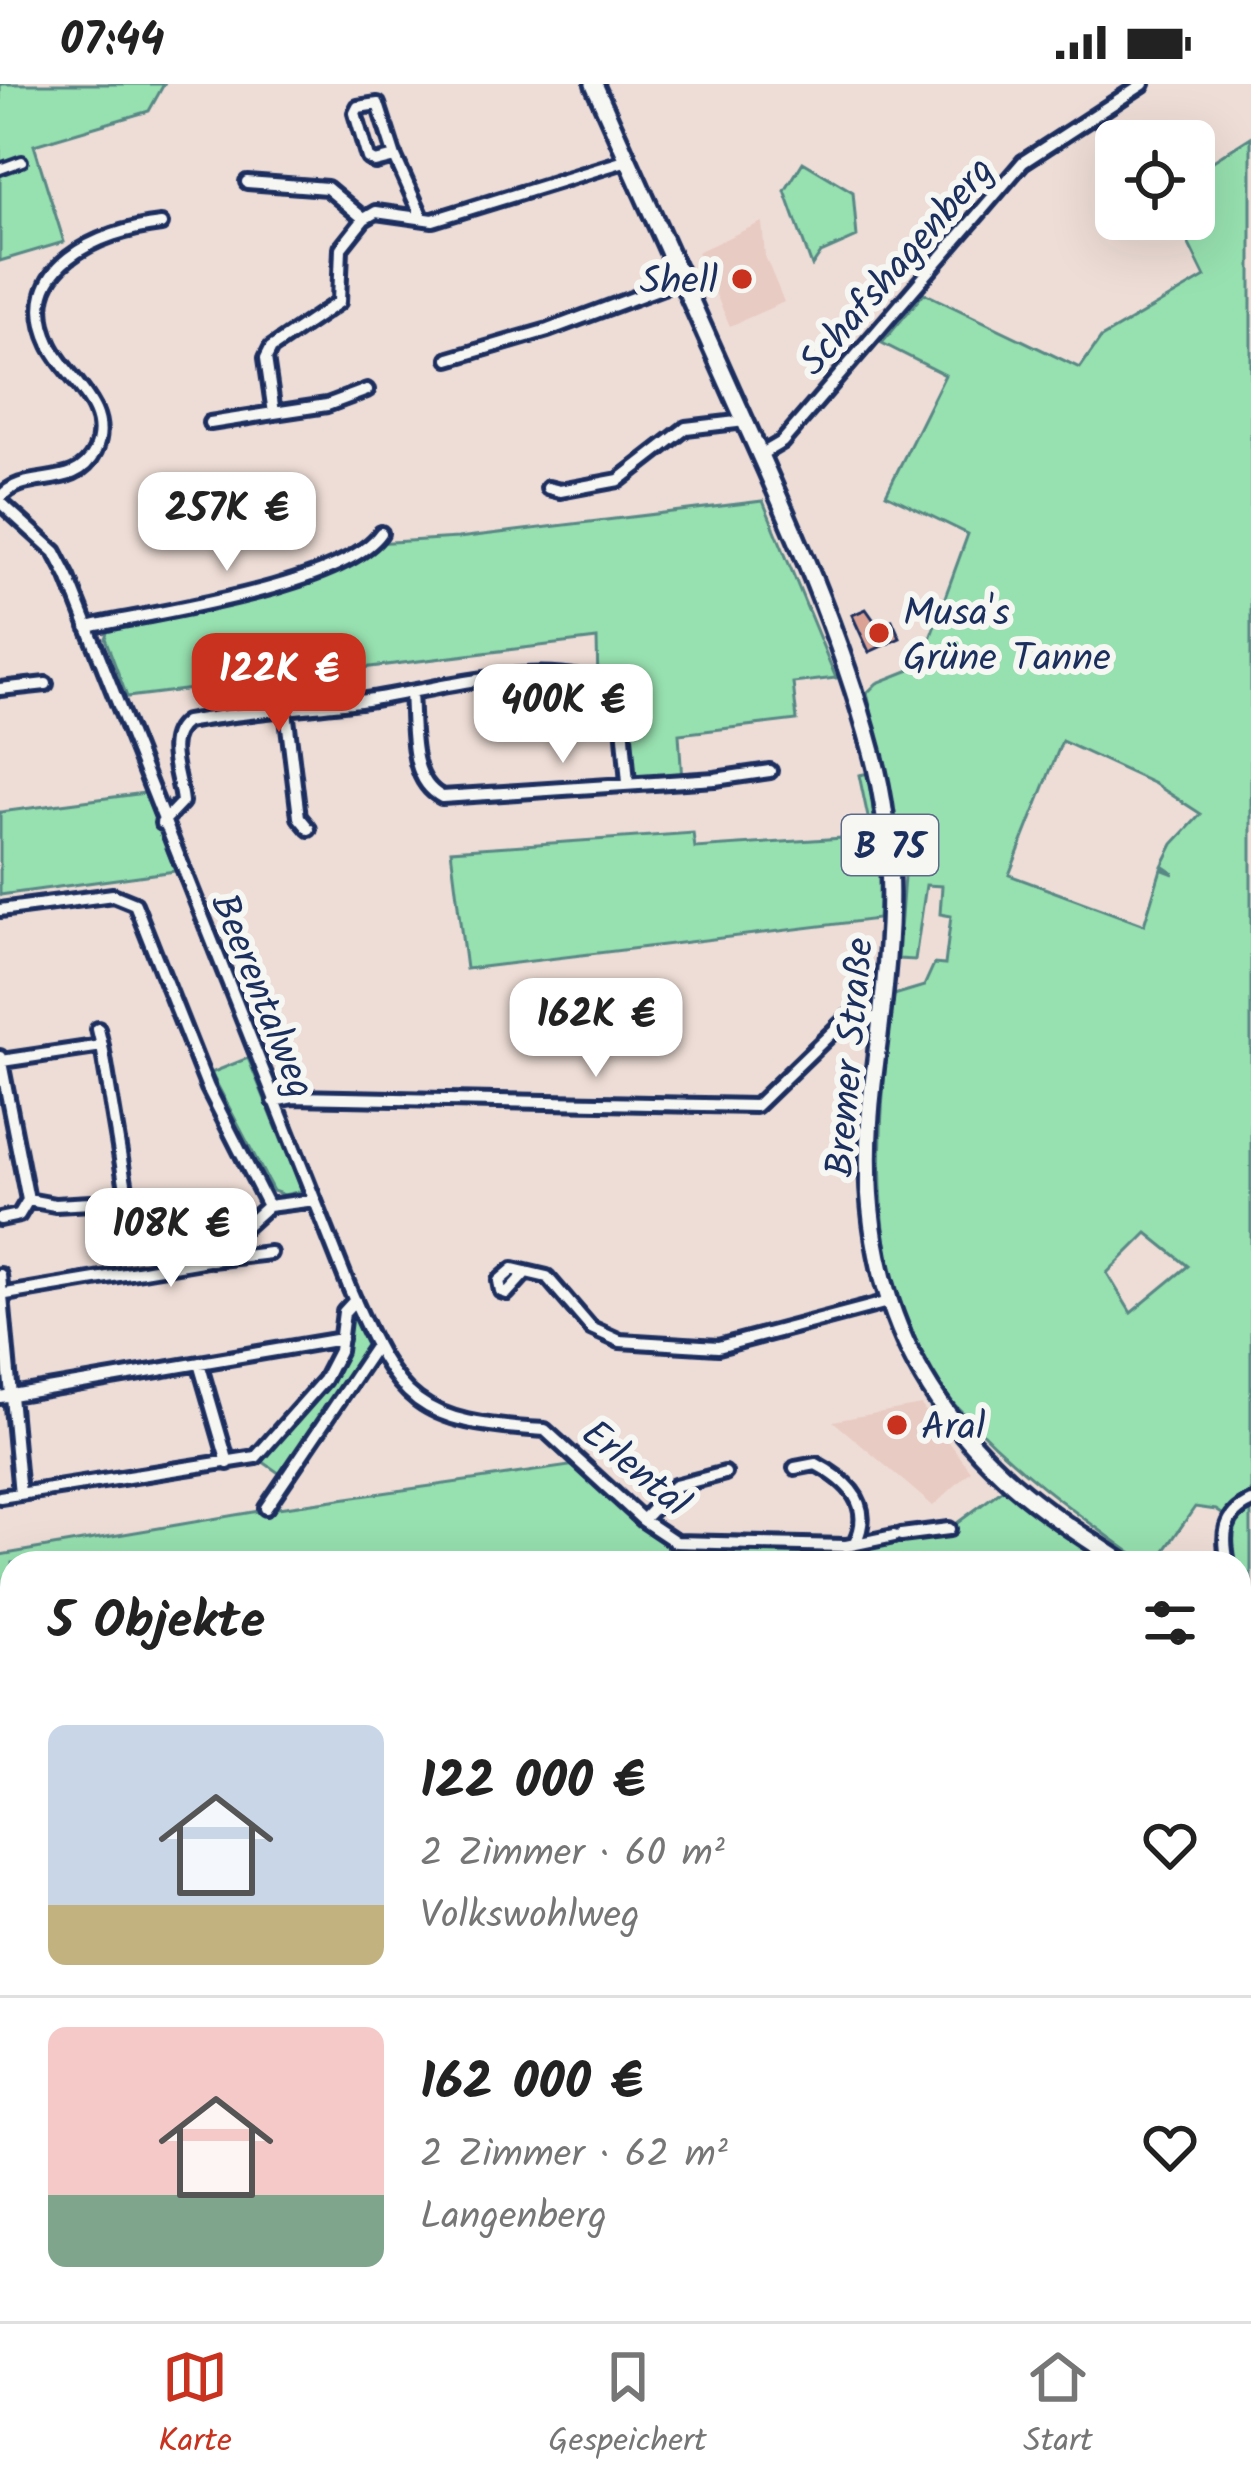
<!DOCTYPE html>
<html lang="de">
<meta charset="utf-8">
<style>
body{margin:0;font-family:Kalam,sans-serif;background:#f2f2f2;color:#222;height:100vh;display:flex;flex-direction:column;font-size:45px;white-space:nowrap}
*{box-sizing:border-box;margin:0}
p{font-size:39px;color:#767676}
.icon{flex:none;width:66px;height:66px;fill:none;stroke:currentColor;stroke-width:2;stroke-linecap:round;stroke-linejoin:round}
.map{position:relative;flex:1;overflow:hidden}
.details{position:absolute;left:0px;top:1467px;width:1251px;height:771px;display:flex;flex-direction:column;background:#fff;border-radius:36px 36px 0 0;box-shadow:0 12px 48px #0002}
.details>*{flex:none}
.controls{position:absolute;left:1095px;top:36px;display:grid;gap:24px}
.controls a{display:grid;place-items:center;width:120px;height:120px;border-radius:18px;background:#fff;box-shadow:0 12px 48px #0002;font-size:60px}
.price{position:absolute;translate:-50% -102px;padding:0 27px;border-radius:24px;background:#fff;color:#222;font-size:39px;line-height:78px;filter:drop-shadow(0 3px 6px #0008)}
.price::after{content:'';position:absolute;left:50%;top:72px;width:36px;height:27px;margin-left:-18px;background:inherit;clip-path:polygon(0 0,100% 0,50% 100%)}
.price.selected{background:#c8321e;color:#fff}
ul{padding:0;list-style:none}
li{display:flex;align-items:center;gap:36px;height:300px;padding:0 48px}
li+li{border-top:3px solid #e0e0e0}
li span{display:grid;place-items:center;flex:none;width:336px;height:240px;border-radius:18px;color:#555}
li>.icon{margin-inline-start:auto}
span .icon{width:144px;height:144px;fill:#fffc;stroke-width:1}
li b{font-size:51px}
h2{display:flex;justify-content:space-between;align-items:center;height:144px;padding:0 48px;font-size:51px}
.status{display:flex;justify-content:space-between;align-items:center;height:84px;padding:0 60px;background:#fff;direction:ltr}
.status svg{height:33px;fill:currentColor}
.menu{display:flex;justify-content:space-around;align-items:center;height:168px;border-top:3px solid #e0e0e0;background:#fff;font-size:33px;color:#767676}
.menu a{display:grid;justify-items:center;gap:6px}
.menu .selected{color:#c8321e}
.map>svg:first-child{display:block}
</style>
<div class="status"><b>07:44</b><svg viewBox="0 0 49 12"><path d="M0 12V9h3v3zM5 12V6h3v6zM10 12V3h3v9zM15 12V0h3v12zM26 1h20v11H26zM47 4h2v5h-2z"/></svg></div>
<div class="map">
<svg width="1251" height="2237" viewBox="0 0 1251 2237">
<rect width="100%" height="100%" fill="#eeddd6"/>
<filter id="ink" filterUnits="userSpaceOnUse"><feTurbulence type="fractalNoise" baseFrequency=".00833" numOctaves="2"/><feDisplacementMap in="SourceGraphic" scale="24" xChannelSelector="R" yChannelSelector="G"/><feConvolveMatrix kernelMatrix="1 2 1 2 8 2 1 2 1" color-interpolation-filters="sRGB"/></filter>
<g filter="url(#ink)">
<path fill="#e8cbc2" d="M 762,138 L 765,172 L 784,218 L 730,242 L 697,168 Z
M 921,1321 L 971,1387 L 933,1422 L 833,1337 Z"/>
<path fill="#97e0af" stroke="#598886" stroke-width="3" fill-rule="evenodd" d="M 0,0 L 164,0 L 149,27 L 34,61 L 64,158 L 0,177 Z
M 1251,53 L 1251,1548 L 1239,1539 L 1239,1479 L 1227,1479 L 1228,1434 L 1216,1426 L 1195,1423 L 1156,1479 L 1145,1479 C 1080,1432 1016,1387 962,1328 C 950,1316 933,1302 925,1288 C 866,1179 877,1030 894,911 L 924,902 L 934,880 L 945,881 L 951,832 L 940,830 L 942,802 L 926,801 L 915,876 L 898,875 L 905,778 L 867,609 L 877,599 L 920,582 L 968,450 L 886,410 L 945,291 L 882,259 L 924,209 L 1080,284 L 1101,254 L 1205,193 L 1180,142 L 1208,125 L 1199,86 ZM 1062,657 L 1155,700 L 1201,730 L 1173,760 L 1162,782 L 1174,790 L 1161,785 L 1144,841 L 1009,791 ZM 1147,1149 L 1188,1182 L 1131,1229 L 1107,1189 Z
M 803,78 L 853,108 L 857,153 L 821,169 L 812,182 L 785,107 Z
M 763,417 L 836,594 L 793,599 L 797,636 L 679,650 L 682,697 L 628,699 L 621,617 L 598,599 L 597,555 L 127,613 L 105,554 L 111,538 L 275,503 L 374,459 L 458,454 Z
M 869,689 L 880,794 L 878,835 L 466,885 L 451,766 L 693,749 L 695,764 L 872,752 L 859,691 Z
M 145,709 L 175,787 L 0,811 L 0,728 Z
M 248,974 L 302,1107 L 284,1111 L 273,1107 L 211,989 Z
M 344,1228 L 355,1229 L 375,1263 L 286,1394 L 256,1373 L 335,1279 Z
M 576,1381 C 608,1411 657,1447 681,1479 L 12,1479 L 12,2226 L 1239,2226 L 1239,1986 L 1251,1985 L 1251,2237 L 0,2237 L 0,1471 L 271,1425 Z
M 1003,1405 L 1107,1479 L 713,1479 L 717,1465 L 867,1456 L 949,1445 Z"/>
<path fill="#daa294" stroke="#1b2f5e" stroke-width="3" d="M 866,525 L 878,542 L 892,536 L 900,554 L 869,568 L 852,531 Z"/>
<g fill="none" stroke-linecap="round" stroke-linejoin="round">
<g stroke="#1b2f5e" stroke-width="16">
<path id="pedestrian" d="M 0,85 L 22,77"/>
</g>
<g stroke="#1b2f5e" stroke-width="20">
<path id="minor" d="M 395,73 L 378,20 L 358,23 L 355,29 L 368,74 L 375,78 L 395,73 L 421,131
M 247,98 L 327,104 L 364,135
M 449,275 L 548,246 L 682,196
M 367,306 L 327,321 L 274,329 L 266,274 L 271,264 L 339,218 L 341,164 L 364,135 L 376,128 L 433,136 L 628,76
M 210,339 L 274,329
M 760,371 L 782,358 L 1023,78 L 1143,0
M 548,404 L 560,407 L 619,396 L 686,344 L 745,337
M 0,414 C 24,383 75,409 95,367 C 115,324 66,295 50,261 C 13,183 100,147 161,140
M 0,418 L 55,468 L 68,493 L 349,1203 C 399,1320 417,1339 545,1346 L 643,1436 L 676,1458 L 846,1462 L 894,1452
M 87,543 C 153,529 344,502 381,449
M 0,605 L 46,600
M 411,610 C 414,644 408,696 442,713 L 715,695 L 770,687
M 286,626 L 299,733 L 309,745
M 162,739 L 182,718 C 180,692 161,655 186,638 C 243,628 302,624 360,617 C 434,607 546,570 615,606 L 621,617 L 628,699
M 0,826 L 113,811 L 135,820 L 208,1004 L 268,1122
M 0,973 L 28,1116 L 19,1131 L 0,1135
M 2,977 L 102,962 L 98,945
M 274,1017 L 293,1013 L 756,1022 L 847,934 L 854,930 L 882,936
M 28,1116 L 55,1121 L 128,1117 L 102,962
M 211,1176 L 270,1169
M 526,1188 L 507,1209 L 501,1207 L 499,1197 L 513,1185 L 547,1193 L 591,1244 L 620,1257 L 718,1263 L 888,1218
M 0,1191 L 20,1410
M 0,1211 L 208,1176 L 268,1122 L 315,1116
M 199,1279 L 228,1379
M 0,1313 L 341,1255
M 795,1384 L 816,1380 C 848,1397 873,1421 856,1457
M 0,1413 L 256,1373 L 324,1296 L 339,1267 L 344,1228 L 355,1216
M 266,1424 L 375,1263
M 643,1436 L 675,1402 L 725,1389
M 901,1451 L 949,1445
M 1228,1479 C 1222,1451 1223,1431 1251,1418
M 1239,1536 L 1239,1543
M 1239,1582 L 1250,1564
M 1239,1879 L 1251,1913"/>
</g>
<g stroke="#1b2f5e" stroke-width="24">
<path id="primary" d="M 594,0 C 642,107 690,215 738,322 C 789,435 840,548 872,668 C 903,781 887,886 873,1000 C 854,1157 891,1293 1013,1400 C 1047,1430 1086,1454 1124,1479
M 1239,1557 L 1251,1565"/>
</g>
<use href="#pedestrian" stroke="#f6f6f2" stroke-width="8"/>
<use href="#minor" stroke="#f6f6f2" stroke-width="10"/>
<use href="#primary" stroke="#f6f6f2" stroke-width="15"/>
</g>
</g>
<g fill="#c8321e" stroke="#f6f6f2" stroke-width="4.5">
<circle cx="742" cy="195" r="12"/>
<circle cx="879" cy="549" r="12"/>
<circle cx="897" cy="1341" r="12"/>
</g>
<g text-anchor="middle" stroke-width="12" stroke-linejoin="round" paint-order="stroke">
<rect fill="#f6f6f2" stroke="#5d6b8a" stroke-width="3" x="842" y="731" width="96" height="60" rx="9"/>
<g font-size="36" font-weight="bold" fill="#1b2f5e">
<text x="890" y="774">B 75</text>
</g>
<g font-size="39" fill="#1b2f5e" stroke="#f6f6f2">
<text transform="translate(895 181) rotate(-49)" y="14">Schafshagenberg</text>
<text transform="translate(264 911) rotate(68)" y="14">Beerentalweg</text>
<text transform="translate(848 973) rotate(-85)" y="14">Bremer Straße</text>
<text transform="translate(637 1383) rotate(40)" y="14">Erlental</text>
</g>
<g font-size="39" fill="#1b2f5e" stroke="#f6f6f2" text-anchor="start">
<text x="718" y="209" text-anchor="end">Shell</text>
<text x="903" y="541">Musa's<tspan x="903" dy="45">Grüne Tanne</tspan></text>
<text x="921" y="1355">Aral</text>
</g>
</g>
</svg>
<div class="controls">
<a><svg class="icon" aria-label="locate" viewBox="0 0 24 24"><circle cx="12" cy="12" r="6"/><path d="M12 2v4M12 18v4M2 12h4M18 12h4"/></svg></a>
</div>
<b class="price" style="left:227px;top:490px">257K €</b>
<b class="price selected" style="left:279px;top:651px">122K €</b>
<b class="price" style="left:563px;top:682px">400K €</b>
<b class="price" style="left:596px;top:996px">162K €</b>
<b class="price" style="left:171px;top:1206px">108K €</b>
<section class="details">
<h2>5 Objekte<svg class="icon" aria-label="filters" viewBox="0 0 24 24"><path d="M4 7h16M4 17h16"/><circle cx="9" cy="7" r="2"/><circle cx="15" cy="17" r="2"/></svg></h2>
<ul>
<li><span style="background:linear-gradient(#c9d6e8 75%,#c2b280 0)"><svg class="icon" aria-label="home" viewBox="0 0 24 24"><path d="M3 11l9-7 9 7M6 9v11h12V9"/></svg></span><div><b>122 000 €</b><p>2 Zimmer · 60 m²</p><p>Volkswohlweg</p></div><svg class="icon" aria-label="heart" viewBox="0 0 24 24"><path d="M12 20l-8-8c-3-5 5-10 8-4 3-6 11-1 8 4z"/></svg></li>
<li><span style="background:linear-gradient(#f6c9c9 70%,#7fa58c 0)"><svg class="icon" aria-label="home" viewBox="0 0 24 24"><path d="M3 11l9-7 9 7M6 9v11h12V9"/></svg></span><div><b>162 000 €</b><p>2 Zimmer · 62 m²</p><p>Langenberg</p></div><svg class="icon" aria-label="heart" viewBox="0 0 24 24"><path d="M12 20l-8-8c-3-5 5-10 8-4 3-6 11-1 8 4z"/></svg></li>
</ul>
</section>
</div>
<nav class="menu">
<a class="selected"><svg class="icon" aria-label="map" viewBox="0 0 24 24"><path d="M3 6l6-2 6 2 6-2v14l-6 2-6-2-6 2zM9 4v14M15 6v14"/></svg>Karte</a>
<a><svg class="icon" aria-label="saved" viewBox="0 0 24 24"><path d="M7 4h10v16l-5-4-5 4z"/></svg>Gespeichert</a>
<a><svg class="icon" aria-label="home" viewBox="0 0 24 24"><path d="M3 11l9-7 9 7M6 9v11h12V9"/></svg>Start</a>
</nav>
